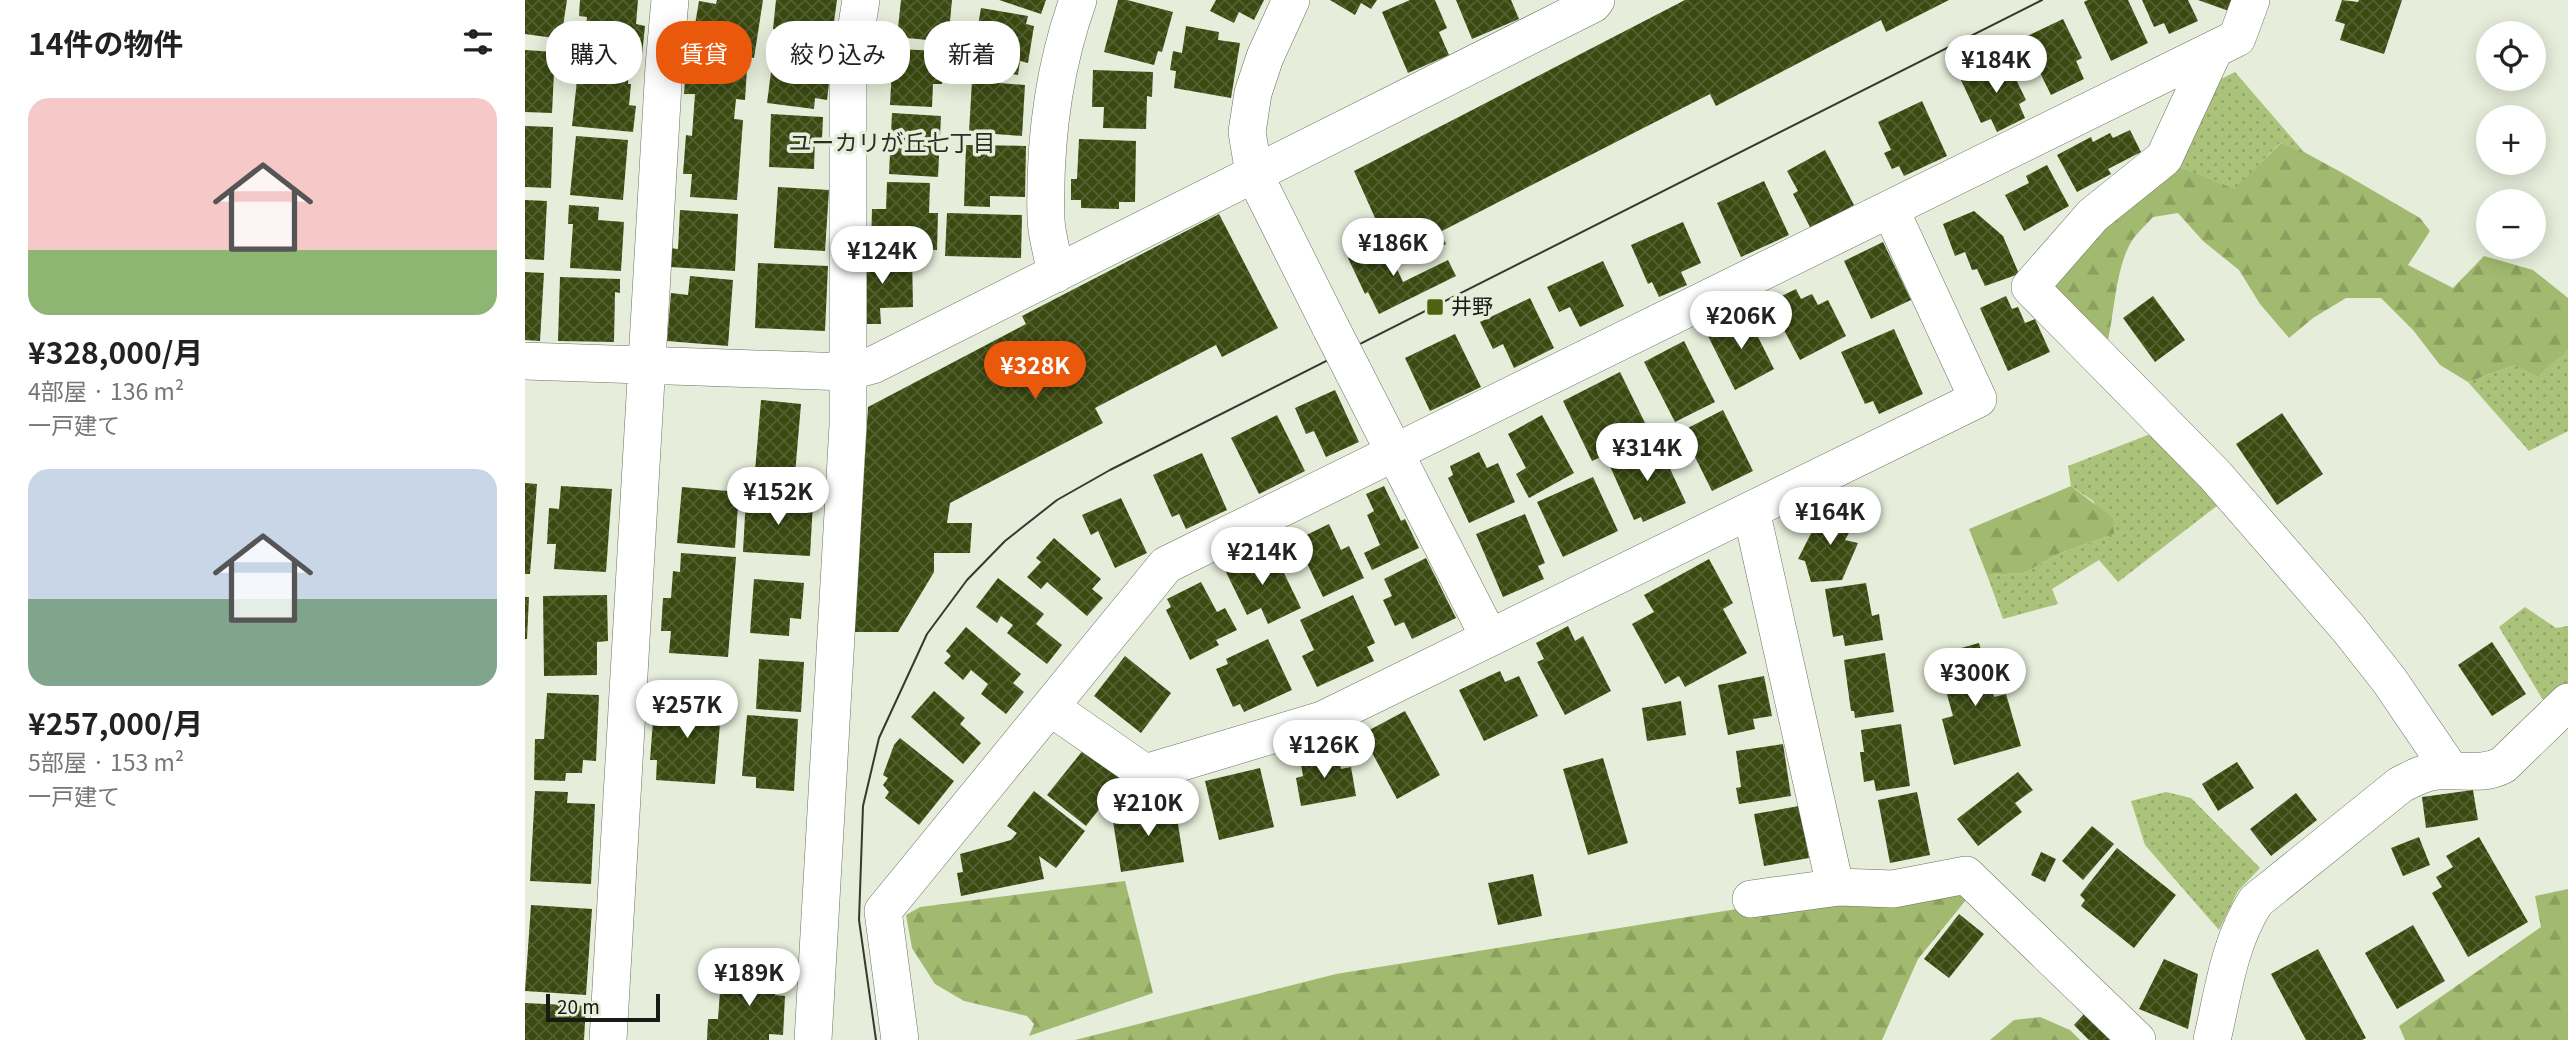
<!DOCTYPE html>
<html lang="ja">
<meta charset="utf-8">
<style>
body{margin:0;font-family:Georgia,"Noto Sans JP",serif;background:#f2f2f2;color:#222;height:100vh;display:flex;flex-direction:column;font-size:26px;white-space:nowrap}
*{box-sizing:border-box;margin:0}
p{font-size:23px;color:#767676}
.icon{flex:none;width:38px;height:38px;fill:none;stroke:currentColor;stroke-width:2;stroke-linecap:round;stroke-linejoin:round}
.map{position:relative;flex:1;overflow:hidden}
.drawer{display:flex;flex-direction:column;background:#fff;width:525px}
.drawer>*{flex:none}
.hud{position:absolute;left:21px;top:21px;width:665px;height:63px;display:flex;gap:14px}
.buttons{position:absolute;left:1951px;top:21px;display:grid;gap:14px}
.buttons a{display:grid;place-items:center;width:70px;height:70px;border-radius:50%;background:#fff;box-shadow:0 4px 18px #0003;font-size:35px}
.scale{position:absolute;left:21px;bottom:18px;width:114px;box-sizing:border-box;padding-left:7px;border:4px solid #181a14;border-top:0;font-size:19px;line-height:24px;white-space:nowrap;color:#181a14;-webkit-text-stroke:5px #e6edda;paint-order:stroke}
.price{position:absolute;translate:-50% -60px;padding:0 16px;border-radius:24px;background:#fff;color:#222;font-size:23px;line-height:46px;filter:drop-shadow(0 2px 4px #0008)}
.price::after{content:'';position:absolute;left:50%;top:42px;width:21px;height:16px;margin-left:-10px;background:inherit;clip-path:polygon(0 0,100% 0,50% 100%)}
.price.current{background:#ea580c;color:#fff}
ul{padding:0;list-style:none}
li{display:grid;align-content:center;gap:14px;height:371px;padding:0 28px}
li span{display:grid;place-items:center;height:217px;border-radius:21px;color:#555}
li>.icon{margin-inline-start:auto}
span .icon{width:126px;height:126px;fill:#fffc;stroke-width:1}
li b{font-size:30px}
h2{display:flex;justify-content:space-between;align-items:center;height:84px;padding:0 28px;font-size:30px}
.tag{padding:0 24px;border-radius:28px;background:#fff;box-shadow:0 4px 18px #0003;font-size:24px;line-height:63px}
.tag.current{background:#ea580c;color:#fff}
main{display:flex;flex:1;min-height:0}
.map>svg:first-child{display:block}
</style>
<main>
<section class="drawer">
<h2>14件の物件<svg class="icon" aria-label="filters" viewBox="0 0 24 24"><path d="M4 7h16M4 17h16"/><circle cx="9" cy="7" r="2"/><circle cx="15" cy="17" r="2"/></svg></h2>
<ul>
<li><span style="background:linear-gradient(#f6c9c9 70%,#8fb573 0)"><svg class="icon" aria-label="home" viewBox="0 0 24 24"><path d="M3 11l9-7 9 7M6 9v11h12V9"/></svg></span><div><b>¥328,000/月</b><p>4部屋 · 136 m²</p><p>一戸建て</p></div></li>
<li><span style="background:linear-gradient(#c9d6e8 60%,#7fa58c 0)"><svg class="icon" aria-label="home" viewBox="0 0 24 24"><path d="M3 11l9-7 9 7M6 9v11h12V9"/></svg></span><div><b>¥257,000/月</b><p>5部屋 · 153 m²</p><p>一戸建て</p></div></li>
</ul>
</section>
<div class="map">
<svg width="2043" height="1040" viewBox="0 0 2043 1040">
<defs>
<pattern id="grass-dots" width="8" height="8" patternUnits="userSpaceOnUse" patternTransform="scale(1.75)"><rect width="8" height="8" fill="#abc27b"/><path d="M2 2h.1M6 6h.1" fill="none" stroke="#92a669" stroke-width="1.8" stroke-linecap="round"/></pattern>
<pattern id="forest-firs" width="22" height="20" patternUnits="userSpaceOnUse" patternTransform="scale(1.75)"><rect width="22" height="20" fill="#a2ba6f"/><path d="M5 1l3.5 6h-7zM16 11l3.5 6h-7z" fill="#8b9f5f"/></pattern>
<pattern id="building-cross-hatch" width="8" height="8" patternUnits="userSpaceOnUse" patternTransform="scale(1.75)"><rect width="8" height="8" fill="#3a4a10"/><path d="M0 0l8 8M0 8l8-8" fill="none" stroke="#546032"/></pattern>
</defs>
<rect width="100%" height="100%" fill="#e6edda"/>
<path fill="url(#grass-dots)" d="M 1710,72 L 1779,152 L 1755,143 L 1709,190 L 1647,164 L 1692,81 Z
M 2043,350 L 2043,431 L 2004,451 L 1943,382 L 1990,365 L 2034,356 Z
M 1628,433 L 1697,502 L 1593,582 L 1574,560 L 1527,589 L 1533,604 L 1478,619 L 1462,575 L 1499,573 L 1533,554 L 1589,534 L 1568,501 L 1546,486 L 1543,466 Z
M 2000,607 L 2031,628 L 2043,626 L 2043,684 L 2021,705 L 1974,627 Z
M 1641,792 L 1666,798 L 1735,868 L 1713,891 L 1694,930 L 1620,845 L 1606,801 Z"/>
<path fill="url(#forest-firs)" d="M 1756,143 L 1779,152 L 1823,176 L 1895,218 L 1905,231 L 1883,265 L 1928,288 L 1959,256 L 2008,270 L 2043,298 L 2043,350 L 2012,376 L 1990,365 L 1943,382 L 1915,365 L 1888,330 L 1856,298 L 1821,298 L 1788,318 L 1764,338 L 1735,304 L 1714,270 L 1678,241 L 1653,213 L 1628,217 C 1619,227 1608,236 1603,248 C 1591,273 1589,312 1583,340 L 1529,285 L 1580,222 L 1647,164 L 1709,189 Z
M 1546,486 L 1588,518 L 1589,534 L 1533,554 L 1499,573 L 1462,575 L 1444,529 Z
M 600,881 L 628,993 L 504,1036 L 509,1024 L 502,1016 L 439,1001 L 410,984 L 387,948 L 381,915 L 395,907 Z
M 2043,889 L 2043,1040 L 1880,1040 L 1874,1026 L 2016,927 L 2010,896 Z
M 1436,890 L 1441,900 L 1393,959 L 1357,1040 L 550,1040 L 811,974 L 1224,907 Z
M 1515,1017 L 1545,1030 L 1555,1040 L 1465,1040 L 1489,1020 Z"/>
<path fill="url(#building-cross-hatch)" d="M 0,0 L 42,0 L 36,39 L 0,34 Z
M 55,0 L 113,0 L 111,24 L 120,26 L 117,55 L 58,50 L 62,17 L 54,16 Z
M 192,0 L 238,0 L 229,58 L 166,48 L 174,1 L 191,4 Z
M 251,0 L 312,0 L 308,29 L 282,26 L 281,33 L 248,29 Z
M 376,0 L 427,0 L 423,42 L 372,37 Z
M 474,0 L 521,0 L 516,14 Z
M 593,0 L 602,0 L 648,12 L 637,52 L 633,51 L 629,65 L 579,52 Z
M 691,0 L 739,0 L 729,20 L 714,12 L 709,23 L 685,11 Z
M 805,0 L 852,0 L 846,9 L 836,3 L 830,15 Z
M 885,0 L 910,0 L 922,28 L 914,32 L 924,55 L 883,73 L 857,12 Z
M 931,0 L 986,0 L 994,19 L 947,39 Z
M 1160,0 L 1424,0 L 1361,32 L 1356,20 L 1191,106 L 1185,94 L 915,232 L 921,244 L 879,262 L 861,225 L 855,229 L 829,171 Z
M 1563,0 L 1603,0 L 1623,43 L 1586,61 L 1559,2 Z
M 1617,0 L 1663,0 L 1673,21 L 1644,34 L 1639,23 L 1629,27 Z
M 1673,0 L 1707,0 L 1704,11 Z
M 1817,0 L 1833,2 L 1834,0 L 1877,0 L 1859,54 L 1815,40 L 1820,24 L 1810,21 Z
M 456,8 L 503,16 L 501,24 L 509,26 L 503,63 L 495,61 L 493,75 L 446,67 Z
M 1538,19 L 1557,58 L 1551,61 L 1559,79 L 1526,95 L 1498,38 Z
M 661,26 L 694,32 L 693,40 L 715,43 L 706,98 L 649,88 L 651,71 L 645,70 L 648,51 L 657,53 Z
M 250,41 L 308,49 L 302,100 L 290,98 L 289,109 L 242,103 Z
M 368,49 L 419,51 L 417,84 L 408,84 L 407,107 L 365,105 Z
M 0,50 L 30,52 L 27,113 L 0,112 Z
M 1481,59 L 1501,100 L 1494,104 L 1500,118 L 1472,132 L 1466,119 L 1456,123 L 1436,80 Z
M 54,62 L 104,68 L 103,84 L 106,84 L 104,105 L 111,106 L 108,132 L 47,126 Z
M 161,64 L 222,68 L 220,100 L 211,99 L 209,119 L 218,120 L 212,200 L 165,197 L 167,174 L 158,174 L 161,135 L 167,136 L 170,94 L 159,94 Z
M 568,70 L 628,72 L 627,97 L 622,96 L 621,129 L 578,128 L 579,107 L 567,107 Z
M 447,81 L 500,85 L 497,136 L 444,132 Z
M 1397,101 L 1422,156 L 1379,176 L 1374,166 L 1367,169 L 1359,153 L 1366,150 L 1353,122 Z
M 367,113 L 416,116 L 413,177 L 364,174 Z
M 246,114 L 298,117 L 297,139 L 290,138 L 289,169 L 244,167 Z
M 0,126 L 28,127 L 26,188 L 0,187 Z
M 1605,130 L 1616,152 L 1583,169 L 1586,174 L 1552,192 L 1532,155 L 1566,137 L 1568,142 L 1585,133 L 1588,138 Z
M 51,136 L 103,140 L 98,200 L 45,195 Z
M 554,139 L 611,141 L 610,202 L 594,202 L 594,209 L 556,208 L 556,200 L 546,200 L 546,179 L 552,179 Z
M 441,145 L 501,146 L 500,197 L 465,196 L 465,207 L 439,206 Z
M 1300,150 L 1329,205 L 1286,229 L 1268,194 L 1273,191 L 1262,171 Z
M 1522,165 L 1544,206 L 1499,231 L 1480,195 L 1504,183 L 1501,176 Z
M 1239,181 L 1264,235 L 1216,257 L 1192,203 Z
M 362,182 L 405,183 L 404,213 L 413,213 L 412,250 L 346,248 L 347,209 L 361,209 Z
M 253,187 L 304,190 L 300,251 L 249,248 Z
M 0,200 L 22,201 L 19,260 L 0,259 Z
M 44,205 L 74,207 L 73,220 L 99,222 L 96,271 L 45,268 L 48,224 L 43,224 Z
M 155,210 L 213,214 L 210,271 L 145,267 L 145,248 L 153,249 Z
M 1449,211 L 1478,236 L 1494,274 L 1460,286 L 1452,269 L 1447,270 L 1440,252 L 1430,256 L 1418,224 Z
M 422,213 L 497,215 L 496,258 L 420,256 Z
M 694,214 L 753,328 L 697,357 L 691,345 L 570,408 L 578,423 L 425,503 L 422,523 L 447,523 L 445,553 L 409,553 L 409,572 L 373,632 L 329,632 L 343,407 L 501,324 L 497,316 Z
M 1158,222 L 1176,263 L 1156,272 L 1162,285 L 1134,297 L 1127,282 L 1123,284 L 1106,245 Z
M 859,241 L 878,282 L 923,260 L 931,276 L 854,314 L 843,292 L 840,294 L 823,258 Z
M 1358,242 L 1386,300 L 1346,319 L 1319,261 Z
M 387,256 L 388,307 L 355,308 L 356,324 L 332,324 L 330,257 Z
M 1078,261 L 1099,306 L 1055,327 L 1045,307 L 1034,312 L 1022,287 Z
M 233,263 L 303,266 L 300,331 L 230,328 Z
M 0,272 L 19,273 L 15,341 L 0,340 Z
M 165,276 L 208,280 L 203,346 L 142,341 L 146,293 L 163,295 Z
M 35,277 L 95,279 L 95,293 L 90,292 L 89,342 L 33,341 Z
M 1271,289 L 1276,299 L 1287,294 L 1293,305 L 1303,300 L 1321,336 L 1275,360 L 1244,302 Z
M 1481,296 L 1487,309 L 1493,307 L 1500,323 L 1510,319 L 1525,352 L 1483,371 L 1455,308 Z
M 1628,296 L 1660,340 L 1630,362 L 1598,318 Z
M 1005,298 L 1029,348 L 989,368 L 978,344 L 968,349 L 955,322 Z
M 1221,313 L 1249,369 L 1210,390 L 1182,334 Z
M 1369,329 L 1398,394 L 1354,414 L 1348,401 L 1340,404 L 1316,352 Z
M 930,334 L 956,387 L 905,411 L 880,358 Z
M 1159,341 L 1190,402 L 1150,422 L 1119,362 Z
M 1095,372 L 1125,433 L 1067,461 L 1038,401 Z
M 810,390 L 834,442 L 801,457 L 789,431 L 781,434 L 770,408 Z
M 236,400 L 276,404 L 270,474 L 230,471 Z
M 1198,410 L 1228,471 L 1187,491 L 1157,431 Z
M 1757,413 L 1798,474 L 1752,505 L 1711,444 Z
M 752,415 L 780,471 L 734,494 L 706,438 Z
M 1017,415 L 1049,473 L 1004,498 L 991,474 L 1001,468 L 983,434 Z
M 1132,441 L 1161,503 L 1118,522 L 1116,517 L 1109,520 L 1084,464 Z
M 954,452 L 962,468 L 973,463 L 990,502 L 944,523 L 923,478 L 928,475 L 925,466 Z
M 677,453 L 702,510 L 661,529 L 654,514 L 647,517 L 628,475 Z
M 1068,477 L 1093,531 L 1038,557 L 1012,502 Z
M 0,483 L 12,484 L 5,574 L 0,574 Z
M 36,486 L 87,489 L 81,572 L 29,569 L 31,544 L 22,544 L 24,508 L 34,509 Z
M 859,486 L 876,521 L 880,519 L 894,548 L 847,570 L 839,553 L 855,545 L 842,515 L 849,511 L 841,494 Z
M 157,487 L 214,492 L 210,548 L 152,543 Z
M 221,497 L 288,502 L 285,556 L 218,552 Z
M 596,498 L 622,553 L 590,568 L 573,531 L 566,535 L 557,515 Z
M 1312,506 L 1332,518 L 1320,540 L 1333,543 L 1317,580 L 1286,582 L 1280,561 L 1273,559 L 1298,510 L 1306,516 Z
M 1000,514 L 1020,563 L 1013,566 L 1019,579 L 978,597 L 951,534 Z
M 804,524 L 816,550 L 824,546 L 839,578 L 798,597 L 771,540 Z
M 529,538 L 576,579 L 567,589 L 578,598 L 562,616 L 522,582 L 516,589 L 502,577 L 516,562 L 511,558 Z
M 738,549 L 749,573 L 757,569 L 776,608 L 743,624 L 736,608 L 722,615 L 699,568 Z
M 156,553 L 211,557 L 203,657 L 144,653 L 146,631 L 136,631 L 138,598 L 146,598 L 148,571 L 155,572 Z
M 901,558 L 931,618 L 887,639 L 879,622 L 870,626 L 858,600 L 867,596 L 859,579 Z
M 1184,559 L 1208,603 L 1198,609 L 1222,653 L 1160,687 L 1154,676 L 1140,684 L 1107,624 L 1129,612 L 1119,595 Z
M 473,578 L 519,614 L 511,624 L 537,645 L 522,664 L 482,633 L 488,625 L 476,616 L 472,623 L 451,607 Z
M 229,579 L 279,583 L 276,619 L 265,618 L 264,636 L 225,633 Z
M 676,582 L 692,612 L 700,608 L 712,630 L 691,640 L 694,645 L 665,660 L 641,610 L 646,607 L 642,599 Z
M 1341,583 L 1347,616 L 1354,614 L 1358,640 L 1320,646 L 1318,635 L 1308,637 L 1300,589 Z
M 82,595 L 83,641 L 72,642 L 72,675 L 19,676 L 18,596 Z
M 828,595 L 850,643 L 842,647 L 849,661 L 792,687 L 777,656 L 789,650 L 775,620 Z
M 0,597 L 4,597 L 2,639 L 0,639 Z
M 1043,626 L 1050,641 L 1058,636 L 1086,691 L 1040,715 L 1012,662 L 1019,659 L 1011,643 Z
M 441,627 L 496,674 L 488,683 L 499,692 L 481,714 L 456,694 L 463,684 L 446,670 L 438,680 L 419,663 L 426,656 L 421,651 Z
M 743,639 L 767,690 L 719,712 L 715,704 L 708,707 L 691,669 L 703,664 L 701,659 Z
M 1967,642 L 2001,694 L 1967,716 L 1933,665 Z
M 1454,643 L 1469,697 L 1481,694 L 1496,746 L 1429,765 L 1417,719 L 1428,716 L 1411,655 Z
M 1360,653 L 1369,712 L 1330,718 L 1329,711 L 1326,711 L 1319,660 Z
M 600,656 L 646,693 L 616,733 L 569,696 Z
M 234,659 L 279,662 L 276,712 L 231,709 Z
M 975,671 L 980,682 L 994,676 L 1013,716 L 959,741 L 934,690 Z
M 1239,676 L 1247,716 L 1228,719 L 1230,729 L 1203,735 L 1193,685 Z
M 409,691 L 440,718 L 435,724 L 456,743 L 438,764 L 386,717 Z
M 22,693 L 74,695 L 71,761 L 58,760 L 57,773 L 41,773 L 40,781 L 9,780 L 10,739 L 19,739 Z
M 140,696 L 197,700 L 190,784 L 131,780 L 132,760 L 125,760 L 129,708 L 139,709 Z
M 1156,701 L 1161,735 L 1122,741 L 1117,708 Z
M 880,711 L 915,775 L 872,799 L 837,734 Z
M 222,715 L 273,719 L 269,791 L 231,788 L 231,777 L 217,776 Z
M 1376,724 L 1385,786 L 1351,791 L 1349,780 L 1339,782 L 1335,752 L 1339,752 L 1336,730 Z
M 375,738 L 429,781 L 394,825 L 360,798 L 364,792 L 358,785 L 363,778 L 358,775 L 369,745 Z
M 1258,744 L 1266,796 L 1214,804 L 1211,788 L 1216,787 L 1211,751 Z
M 559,749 L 597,780 L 561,826 L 522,795 Z
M 813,751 L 816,769 L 826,767 L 831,796 L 776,806 L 771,778 L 778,776 L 775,758 Z
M 1078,758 L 1103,843 L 1063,855 L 1038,769 Z
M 1712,762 L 1729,788 L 1693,811 L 1677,784 Z
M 735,768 L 749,827 L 694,840 L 680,781 Z
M 1493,772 L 1508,790 L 1490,803 L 1497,812 L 1453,846 L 1432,819 Z
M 1948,790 L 1953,820 L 1901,828 L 1897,797 Z
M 10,791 L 43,792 L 42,803 L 70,804 L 66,884 L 5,881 Z
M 509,791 L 560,831 L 531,868 L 514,856 L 519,879 L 436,896 L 432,873 L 438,872 L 435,854 L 486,840 L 492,833 L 482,826 Z
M 1392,792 L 1405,855 L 1365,863 L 1353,800 Z
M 1771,793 L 1792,820 L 1746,856 L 1725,829 Z
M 650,805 L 659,862 L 596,872 L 587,815 Z
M 1274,806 L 1284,858 L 1239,866 L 1229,814 Z
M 1567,826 L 1589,844 L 1558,880 L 1537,861 Z
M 1894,837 L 1905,865 L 1878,876 L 1866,848 Z
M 1954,837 L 2003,922 L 1943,957 L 1907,893 L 1917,887 L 1911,877 L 1928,867 L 1921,856 Z
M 1592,848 L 1651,895 L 1609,948 L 1556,906 L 1560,900 L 1555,895 Z
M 1516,852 L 1531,859 L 1520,882 L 1506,875 Z
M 1008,874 L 1017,916 L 973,925 L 963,883 Z
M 6,905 L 67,909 L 61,995 L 0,991 Z
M 1434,914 L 1459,934 L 1424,978 L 1399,959 Z
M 1888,925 L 1920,981 L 1872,1009 L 1840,953 Z
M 1793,949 L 1841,1038 L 1837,1040 L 1781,1040 L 1746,974 Z
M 1639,959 L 1673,974 L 1663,1029 L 1614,1009 Z
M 214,968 L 252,971 L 250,995 L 260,996 L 258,1035 L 244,1034 L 244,1040 L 182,1040 L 183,1019 L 193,1019 L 196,978 L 214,979 Z
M 0,1003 L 61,1006 L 59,1040 L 0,1040 Z
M 1560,1013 L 1586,1040 L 1564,1040 L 1549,1025 Z"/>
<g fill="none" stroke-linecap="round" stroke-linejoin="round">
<g stroke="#6b7160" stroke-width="38">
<path id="street" d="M 766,0 L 740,57 L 728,93 L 722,132 L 729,174 L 806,328
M 1689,50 L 1639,158 L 1568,215 L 1505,287 L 1690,475 L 1823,628 L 1864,680 L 1926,771
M 531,274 C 528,256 522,238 521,220 C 519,146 528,70 553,0
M 0,361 L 322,372 L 348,365 L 1068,4 L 1071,0
M 828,371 L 964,637
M 1226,510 L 1308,877 L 1314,887 L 1368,889 L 1441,875 L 1612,1040
M 525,707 L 620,773 L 797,720 L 1453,399 L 1365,209
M 1226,899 L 1314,887
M 83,1040 L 139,66 L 145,0
M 288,1040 L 323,425 L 323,80 L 336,0
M 375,1040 L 358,911 L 641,565 L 1712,38 L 1726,0
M 1687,1040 C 1698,993 1704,942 1731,901 L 1875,785 C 1887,779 1898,772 1912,771 C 1935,769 1958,776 1978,765 L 2043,702"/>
</g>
<use href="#street" stroke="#fff" stroke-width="37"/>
<path stroke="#363931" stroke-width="2" d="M 351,1040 L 334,920 L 338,806 L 354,738 L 402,634 L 442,580 L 480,541 L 532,500 L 585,470 L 1517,0"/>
<g stroke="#6b7160" stroke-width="38" stroke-linecap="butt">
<path id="street-bridge" d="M 806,328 L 828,371"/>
</g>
<use href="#street-bridge" stroke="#fff" stroke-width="37"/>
</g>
<rect fill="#4e630f" stroke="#e6edda" stroke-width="2.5" x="901" y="298" width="18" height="18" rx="3.5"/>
<g text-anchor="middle" stroke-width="7" stroke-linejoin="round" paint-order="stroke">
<g font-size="21" fill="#181a14" stroke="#e6edda" text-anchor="start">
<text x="926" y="314">井野</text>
</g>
<g font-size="23" fill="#292e1f" stroke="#e6edda">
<text x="367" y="151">ユーカリが丘七丁目</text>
</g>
</g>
</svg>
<div class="buttons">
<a><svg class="icon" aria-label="locate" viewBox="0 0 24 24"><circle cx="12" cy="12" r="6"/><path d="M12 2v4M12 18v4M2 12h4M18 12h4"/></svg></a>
<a>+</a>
<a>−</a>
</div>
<div class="scale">20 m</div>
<b class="price" style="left:1471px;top:95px">¥184K</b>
<b class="price" style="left:868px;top:278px">¥186K</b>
<b class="price" style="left:357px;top:286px">¥124K</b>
<b class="price" style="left:1216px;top:351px">¥206K</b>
<b class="price current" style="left:510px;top:401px">¥328K</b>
<b class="price" style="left:1122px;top:483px">¥314K</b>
<b class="price" style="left:253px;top:527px">¥152K</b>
<b class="price" style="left:1305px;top:547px">¥164K</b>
<b class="price" style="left:737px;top:587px">¥214K</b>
<b class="price" style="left:1450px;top:708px">¥300K</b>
<b class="price" style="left:162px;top:740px">¥257K</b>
<b class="price" style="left:799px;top:780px">¥126K</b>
<b class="price" style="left:623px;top:838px">¥210K</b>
<b class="price" style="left:224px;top:1008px">¥189K</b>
<div class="hud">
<a class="tag">購入</a>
<a class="tag current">賃貸</a>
<a class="tag">絞り込み</a>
<a class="tag">新着</a>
</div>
</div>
</main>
